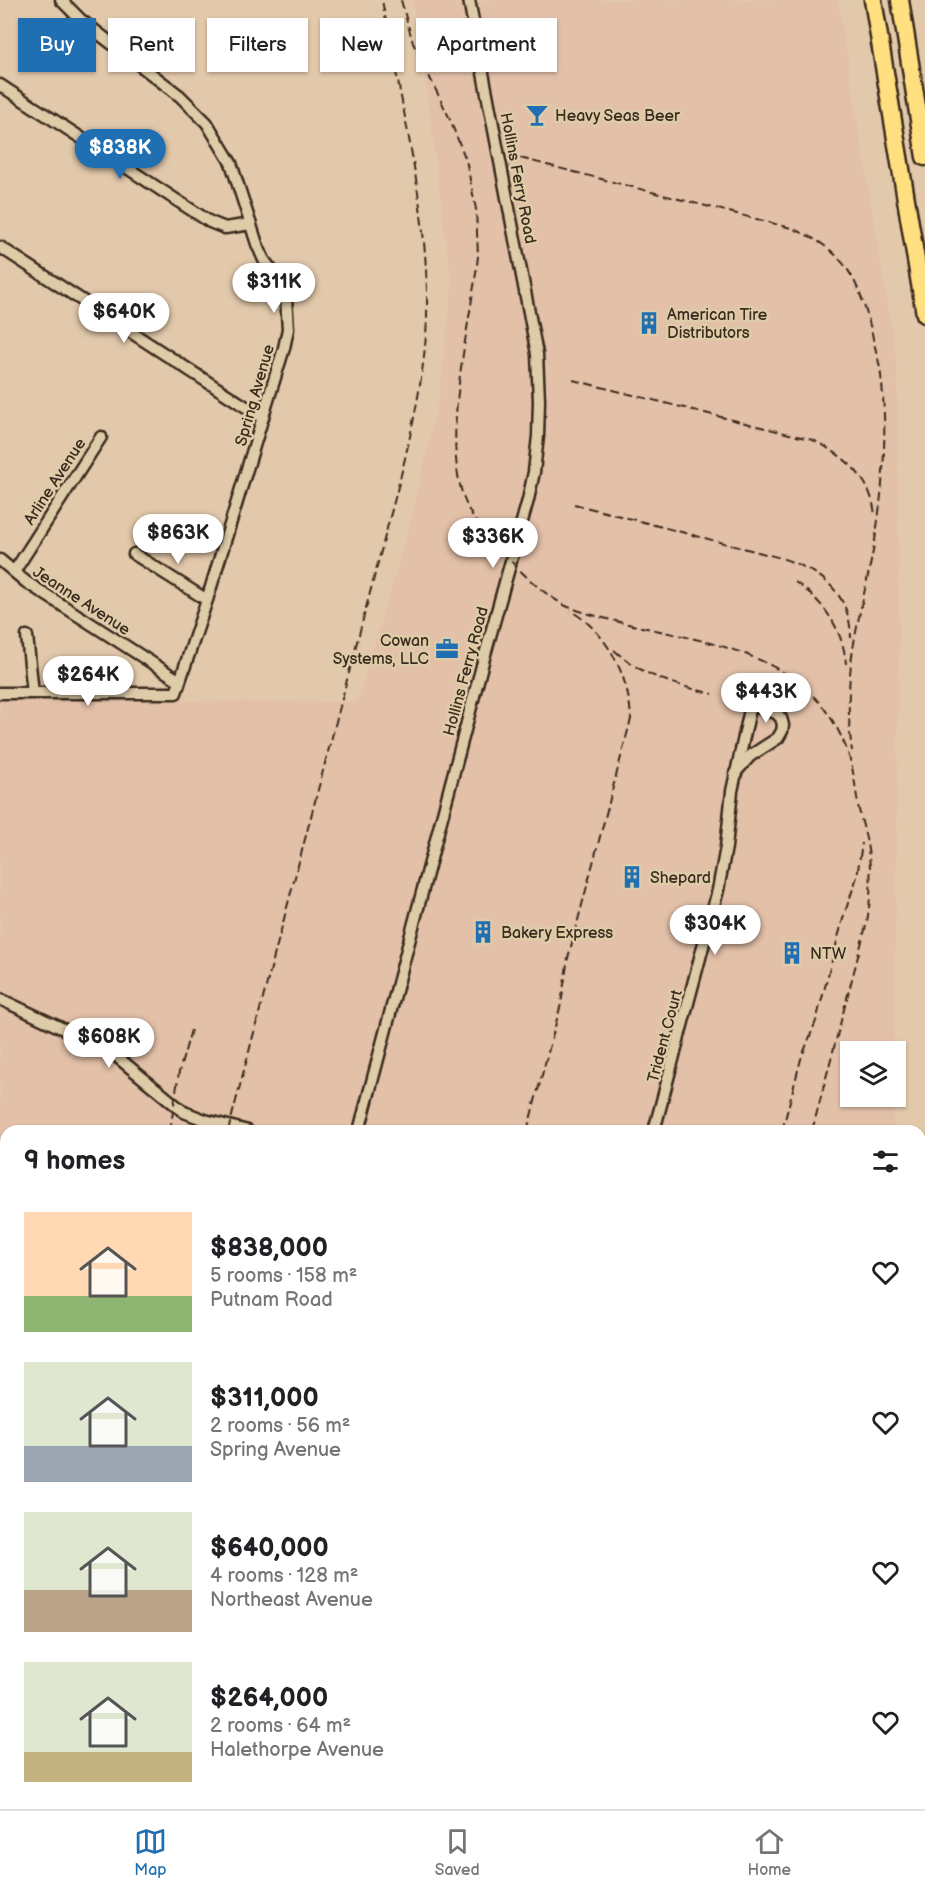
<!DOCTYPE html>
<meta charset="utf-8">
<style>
body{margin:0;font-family:"Balsamiq Sans",sans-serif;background:#f6f6f6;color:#202124;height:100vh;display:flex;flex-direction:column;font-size:22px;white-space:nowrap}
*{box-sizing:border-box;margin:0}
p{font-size:20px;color:#757577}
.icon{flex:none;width:33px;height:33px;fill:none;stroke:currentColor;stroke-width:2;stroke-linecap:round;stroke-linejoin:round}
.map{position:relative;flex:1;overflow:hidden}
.side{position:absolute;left:0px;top:1125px;width:926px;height:684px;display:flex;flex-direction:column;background:#fff;border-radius:18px 18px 0 0;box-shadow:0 2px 4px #0004}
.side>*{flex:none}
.hud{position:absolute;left:18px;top:18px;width:600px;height:54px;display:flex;gap:12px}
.tools{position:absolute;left:840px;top:1041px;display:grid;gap:12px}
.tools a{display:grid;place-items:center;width:66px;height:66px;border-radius:0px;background:#fff;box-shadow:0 2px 4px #0004;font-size:30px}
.price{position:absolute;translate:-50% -51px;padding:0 14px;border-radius:21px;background:#fff;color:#222;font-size:20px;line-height:39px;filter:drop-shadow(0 2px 3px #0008)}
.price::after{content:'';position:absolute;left:50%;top:36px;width:18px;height:14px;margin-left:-9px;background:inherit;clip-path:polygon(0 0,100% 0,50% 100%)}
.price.on{background:#1f6fb2;color:#fff}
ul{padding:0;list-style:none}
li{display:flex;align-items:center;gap:18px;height:150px;padding:0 24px}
li span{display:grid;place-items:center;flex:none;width:168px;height:120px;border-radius:0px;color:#555}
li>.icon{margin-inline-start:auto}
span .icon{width:72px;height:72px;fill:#fffc;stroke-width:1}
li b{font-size:26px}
h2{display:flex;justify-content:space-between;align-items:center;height:72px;padding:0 24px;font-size:26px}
.pill{padding:0 21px;border-radius:0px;background:#fff;box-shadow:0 2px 4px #0004;font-size:21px;line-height:54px}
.pill.on{background:#1f6fb2;color:#fff}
.menu{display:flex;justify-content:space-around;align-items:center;height:84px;border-top:2px solid #e0e0e0;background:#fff;font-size:16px;color:#757577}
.menu a{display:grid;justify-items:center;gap:3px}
.menu .on{color:#1f6fb2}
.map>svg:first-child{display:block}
</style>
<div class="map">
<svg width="925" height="1809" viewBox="0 0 925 1809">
<rect width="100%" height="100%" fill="#e3c9ab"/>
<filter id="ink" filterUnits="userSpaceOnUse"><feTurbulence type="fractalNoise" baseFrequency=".0167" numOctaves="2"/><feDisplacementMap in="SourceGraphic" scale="12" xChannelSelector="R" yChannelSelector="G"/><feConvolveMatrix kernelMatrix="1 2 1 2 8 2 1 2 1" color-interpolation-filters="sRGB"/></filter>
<g filter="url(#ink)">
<path fill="#e3c0a8" d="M 412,0 L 838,0 L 896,357 L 898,395 L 899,650 L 894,1051 L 850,1052 L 850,1096 L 894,1097 L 893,1131 L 6,1131 L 6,1302 L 0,1304 L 0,700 L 357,702 L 409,529 L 439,398 L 452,287 L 421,46 Z
M 376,1803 L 715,1803 L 712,1809 L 376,1809 Z"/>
<path fill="#9ae4b3" stroke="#6a8768" stroke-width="1.5" d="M 2,1302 L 6,1302 L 6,1803 L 376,1803 L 376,1809 L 0,1809 L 0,1304 Z
M 925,1647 L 925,1809 L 842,1809 L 845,1803 L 920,1803 L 920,1658 Z"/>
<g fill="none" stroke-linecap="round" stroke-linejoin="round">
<path stroke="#668795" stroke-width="2" d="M 258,1803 L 259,1809"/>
<g stroke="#3b2a1e" stroke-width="15">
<path id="minor" d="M 0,85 L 210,222 L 225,228 L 251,224
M 0,247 L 263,418
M 134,554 L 207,600
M 0,560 L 26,582 L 180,681
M 14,572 L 101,437
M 27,636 L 33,693
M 0,693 L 176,693 L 207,600 L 284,348 L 288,329 L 286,298 L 282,284 L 264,260 L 257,244 L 231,163 L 207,123 L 180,96 L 81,20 L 61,0
M 0,999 L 97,1045 L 116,1056 L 184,1112 L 205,1120 L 248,1131
M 359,1131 L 484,658 L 528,500 L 534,472 L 538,436 L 539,401 L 537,354 L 469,0
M 654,1131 L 718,890 L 726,847 L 732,791 L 751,705 L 776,713 L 781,718 L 783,725 L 782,731 L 778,738 L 750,756 L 735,773"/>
</g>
<g stroke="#3b2a1e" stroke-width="21">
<path id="highway" d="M 873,0 L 925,314
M 900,0 L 925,157
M 920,1373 L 925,1338
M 920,1494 L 925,1476
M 751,1809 L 754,1803
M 782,1809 L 784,1803"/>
</g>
<use href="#minor" stroke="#decca9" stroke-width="10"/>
<use href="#highway" stroke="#ffdf80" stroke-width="16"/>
<path stroke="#3b2a1e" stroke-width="2" stroke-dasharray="9 4.5" stroke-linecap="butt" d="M 401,0 L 413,43 L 448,115 L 466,160 L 476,209 L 478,256 C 471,325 438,443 467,506 C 476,526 492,541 506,556 C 525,576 542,593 566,606 C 662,643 798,632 844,743 C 853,763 855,784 858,805 C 861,820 866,835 868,850 C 872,874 871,898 867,922 L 812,1131
M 520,158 L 791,228 C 846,250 858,279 872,333 C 874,345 878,357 880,368 C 888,424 884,485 875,540 C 869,575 860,608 854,643 C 848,678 847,715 852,751
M 573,380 L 813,440 C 845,456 872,478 875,516
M 574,504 L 781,558 C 821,571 850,592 851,638
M 795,582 C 824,602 843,629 846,664
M 614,650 C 645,678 674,684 713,694
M 170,1131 L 179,1072 L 191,1030
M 228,1131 L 400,479 C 413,426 425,372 427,317 C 429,210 401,104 382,0
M 527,1131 L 561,1004 L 568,958 L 631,719 C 629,676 608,633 571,611
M 782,1131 L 801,1059 L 816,1021 L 844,915 L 857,877 L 862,843
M 0,1660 L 6,1667
M 0,1673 L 6,1679
M 117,1803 L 122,1809
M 129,1803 L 135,1809
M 59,1809 L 61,1803"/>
</g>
</g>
<defs>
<g id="bar-bare" transform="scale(1.8)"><path d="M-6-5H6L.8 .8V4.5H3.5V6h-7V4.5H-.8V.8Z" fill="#1f6fb2" stroke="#decca9" stroke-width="2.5" paint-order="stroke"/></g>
<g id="building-bare" transform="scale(1.8)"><path d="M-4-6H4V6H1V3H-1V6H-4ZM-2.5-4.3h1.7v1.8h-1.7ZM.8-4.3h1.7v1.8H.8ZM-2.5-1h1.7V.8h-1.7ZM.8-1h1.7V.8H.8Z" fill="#1f6fb2" stroke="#decca9" stroke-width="2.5" paint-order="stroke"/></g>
<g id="office-bare" transform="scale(1.8)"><path d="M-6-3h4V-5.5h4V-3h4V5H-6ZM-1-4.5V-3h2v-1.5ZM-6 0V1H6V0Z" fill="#1f6fb2" stroke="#decca9" stroke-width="2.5" paint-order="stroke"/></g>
</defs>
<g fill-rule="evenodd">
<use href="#bar-bare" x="537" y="115"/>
<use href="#building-bare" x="649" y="323"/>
<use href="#office-bare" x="447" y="649"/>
<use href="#building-bare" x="632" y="877"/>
<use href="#building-bare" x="483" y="932"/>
<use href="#building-bare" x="792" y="953"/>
</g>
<g text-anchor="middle" stroke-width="5" stroke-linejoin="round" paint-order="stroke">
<g font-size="16" fill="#3b2a1e" stroke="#decca9" text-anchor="start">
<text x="555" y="121">Heavy Seas Beer</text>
<text x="667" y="320">American Tire<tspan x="667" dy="18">Distributors</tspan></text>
<text x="429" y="646" text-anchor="end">Cowan<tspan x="429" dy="18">Systems, LLC</tspan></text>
<text x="650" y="883">Shepard</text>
<text x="501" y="938">Bakery Express</text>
<text x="810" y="959">NTW</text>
</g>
<g font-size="16" fill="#3b2a1e" stroke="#decca9">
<text transform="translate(519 178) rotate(79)" y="6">Hollins Ferry Road</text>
<text transform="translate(254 395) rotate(-74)" y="6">Spring Avenue</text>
<text transform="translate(54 481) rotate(-57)" y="6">Arline Avenue</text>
<text transform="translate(82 600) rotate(33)" y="6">Jeanne Avenue</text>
<text transform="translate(465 671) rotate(-75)" y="6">Hollins Ferry Road</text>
<text transform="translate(664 1036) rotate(-75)" y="6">Trident Court</text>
</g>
</g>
</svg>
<div class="tools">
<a><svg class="icon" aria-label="layers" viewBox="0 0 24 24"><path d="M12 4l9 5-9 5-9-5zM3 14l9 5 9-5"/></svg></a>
</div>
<b class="price on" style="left:120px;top:180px">$838K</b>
<b class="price" style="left:274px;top:314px">$311K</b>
<b class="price" style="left:124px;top:344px">$640K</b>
<b class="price" style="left:178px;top:565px">$863K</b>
<b class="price" style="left:493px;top:569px">$336K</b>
<b class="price" style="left:88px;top:707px">$264K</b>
<b class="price" style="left:766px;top:724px">$443K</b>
<b class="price" style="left:715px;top:956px">$304K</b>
<b class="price" style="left:109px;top:1069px">$608K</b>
<div class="hud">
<a class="pill on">Buy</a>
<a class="pill">Rent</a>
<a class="pill">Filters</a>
<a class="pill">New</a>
<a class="pill">Apartment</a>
</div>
<section class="side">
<h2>9 homes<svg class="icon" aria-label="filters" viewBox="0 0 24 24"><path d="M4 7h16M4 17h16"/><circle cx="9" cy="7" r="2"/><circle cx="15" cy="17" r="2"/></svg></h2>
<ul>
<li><span style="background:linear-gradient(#ffd9b3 70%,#8fb573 0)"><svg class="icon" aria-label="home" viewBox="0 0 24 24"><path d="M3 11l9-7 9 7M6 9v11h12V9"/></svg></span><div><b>$838,000</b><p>5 rooms · 158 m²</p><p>Putnam Road</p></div><svg class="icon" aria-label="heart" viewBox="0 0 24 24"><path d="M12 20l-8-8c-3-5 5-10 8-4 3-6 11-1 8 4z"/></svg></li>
<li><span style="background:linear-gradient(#dfe7d0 70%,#9aa5b1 0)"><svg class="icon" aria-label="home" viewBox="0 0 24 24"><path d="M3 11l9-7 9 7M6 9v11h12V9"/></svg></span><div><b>$311,000</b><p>2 rooms · 56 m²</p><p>Spring Avenue</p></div><svg class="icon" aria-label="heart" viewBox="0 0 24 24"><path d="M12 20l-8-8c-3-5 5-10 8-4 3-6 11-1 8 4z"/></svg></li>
<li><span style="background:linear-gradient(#dfe7d0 65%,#b9a48a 0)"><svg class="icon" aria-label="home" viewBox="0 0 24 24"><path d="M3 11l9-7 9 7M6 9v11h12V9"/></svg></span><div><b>$640,000</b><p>4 rooms · 128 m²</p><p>Northeast Avenue</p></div><svg class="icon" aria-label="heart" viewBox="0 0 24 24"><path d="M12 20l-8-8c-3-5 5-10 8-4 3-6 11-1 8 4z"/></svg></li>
<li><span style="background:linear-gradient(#dfe7d0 75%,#c2b280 0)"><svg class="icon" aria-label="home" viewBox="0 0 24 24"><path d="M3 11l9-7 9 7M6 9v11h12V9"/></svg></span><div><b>$264,000</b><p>2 rooms · 64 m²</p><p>Halethorpe Avenue</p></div><svg class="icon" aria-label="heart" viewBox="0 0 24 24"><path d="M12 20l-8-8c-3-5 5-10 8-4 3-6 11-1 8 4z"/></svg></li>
</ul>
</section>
</div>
<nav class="menu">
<a class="on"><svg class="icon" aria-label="map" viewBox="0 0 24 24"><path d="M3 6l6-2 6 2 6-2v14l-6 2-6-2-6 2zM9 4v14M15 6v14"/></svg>Map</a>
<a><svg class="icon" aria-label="saved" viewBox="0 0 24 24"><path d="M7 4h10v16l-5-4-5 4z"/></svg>Saved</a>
<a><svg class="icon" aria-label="home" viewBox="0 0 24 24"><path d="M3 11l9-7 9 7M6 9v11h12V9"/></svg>Home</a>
</nav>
